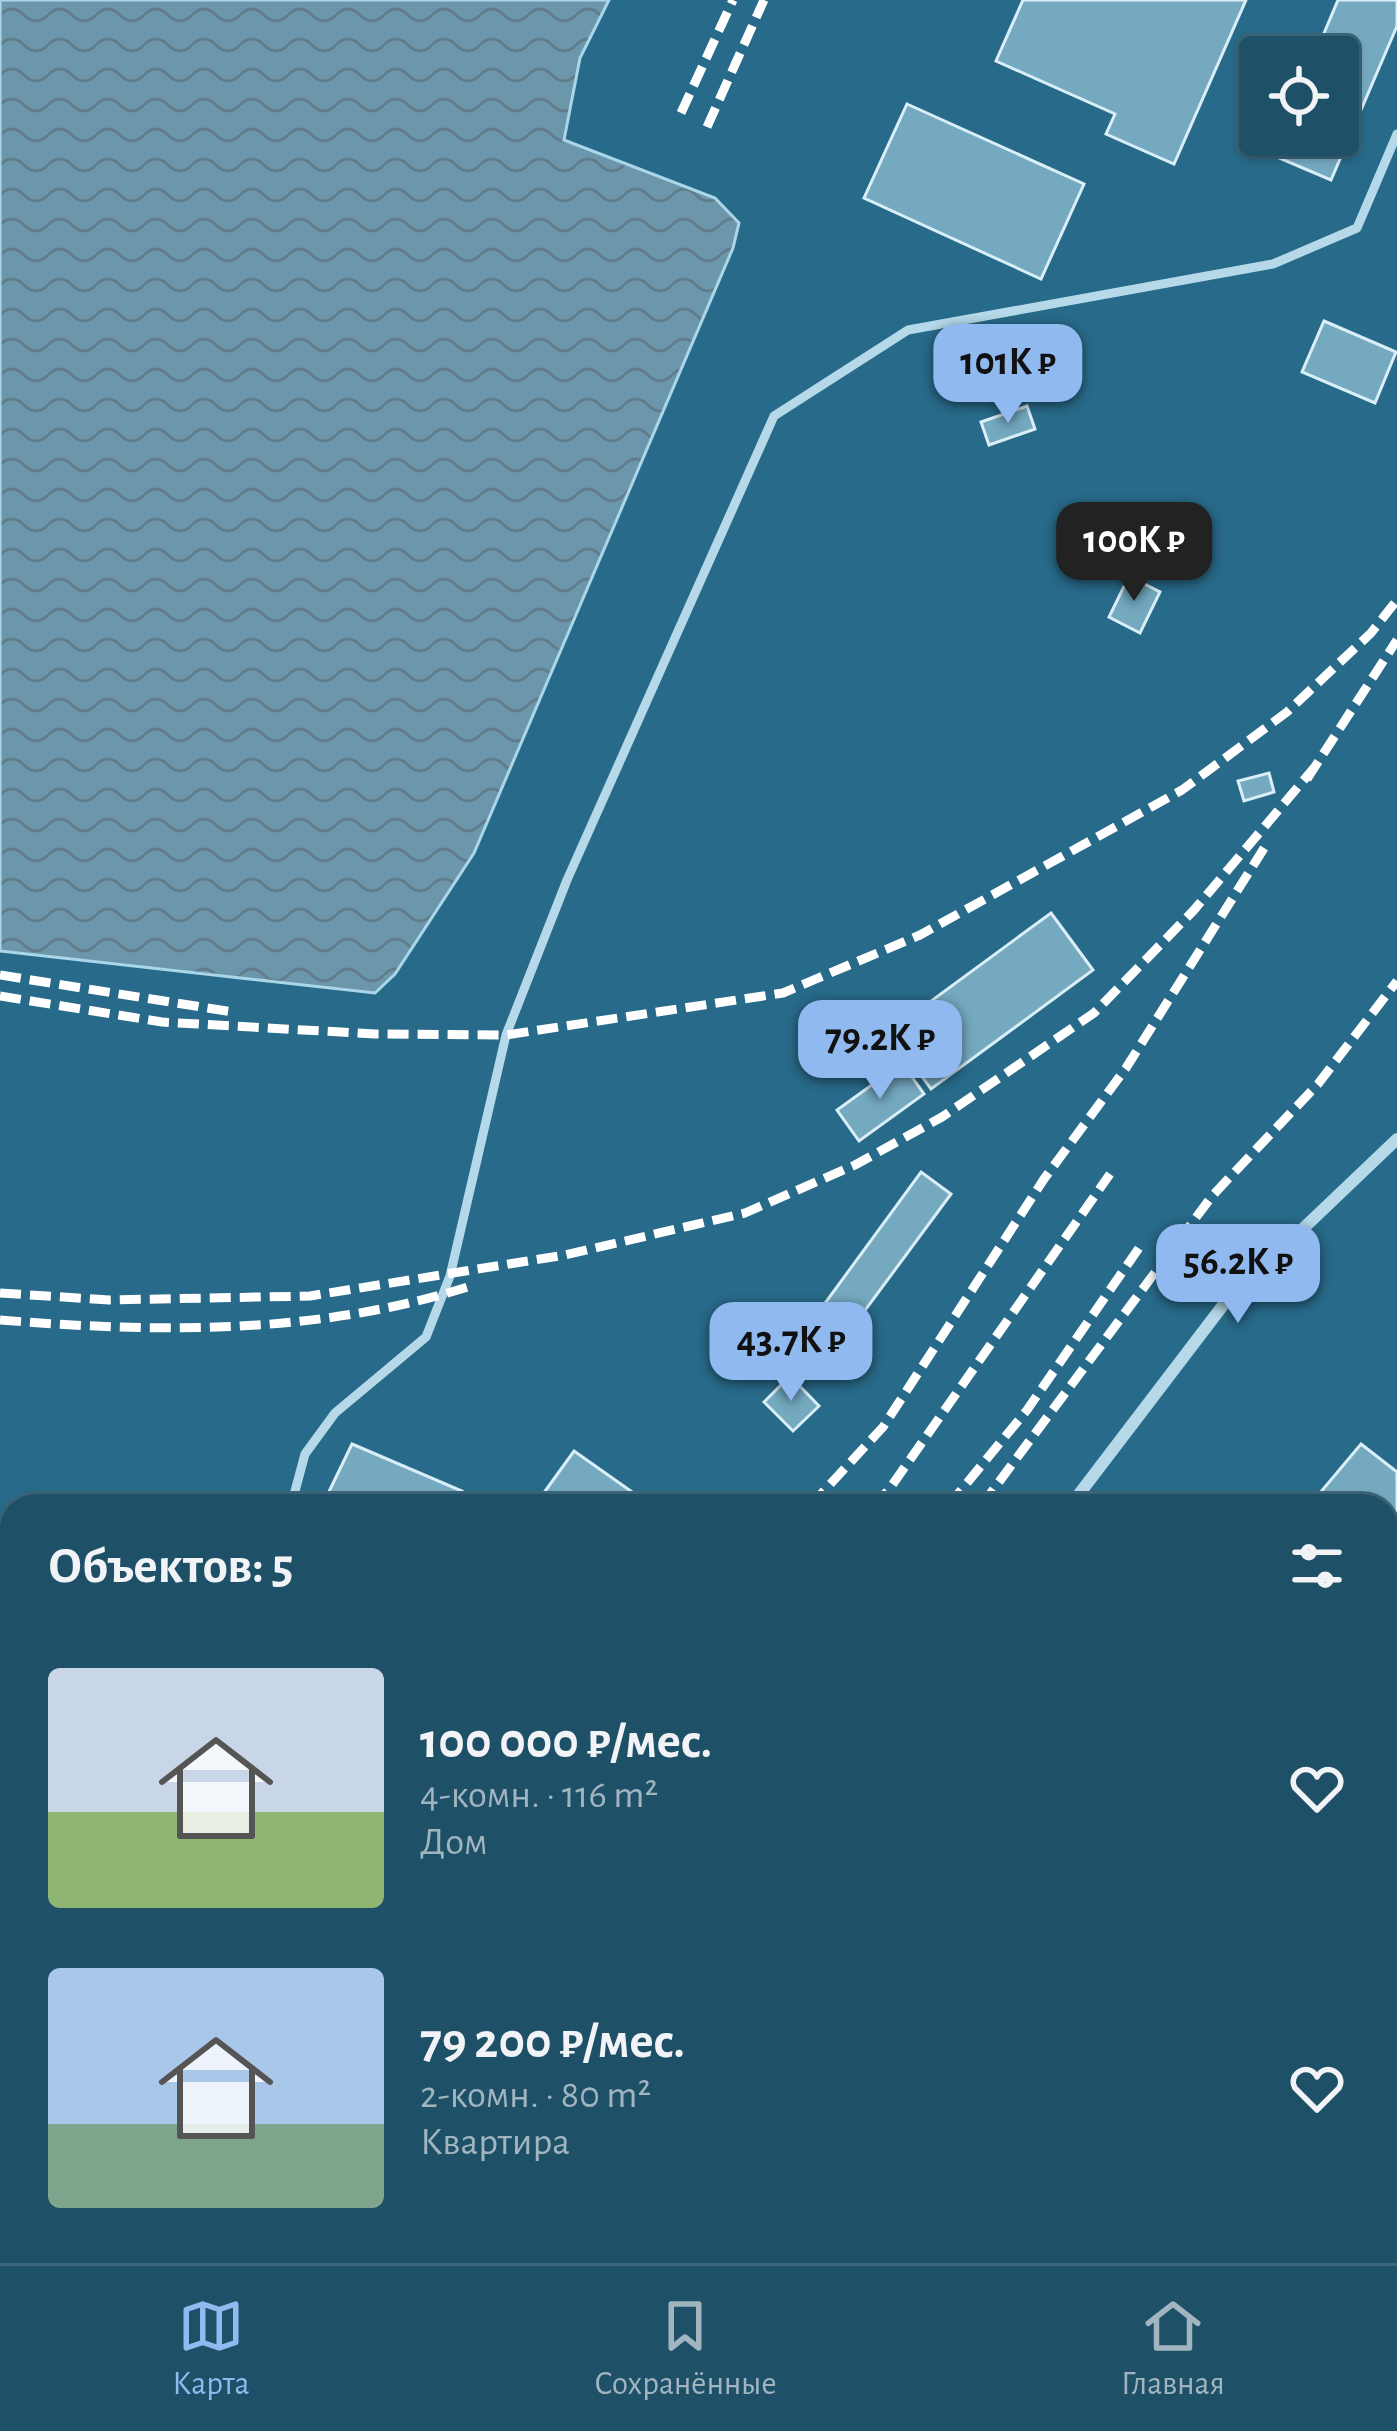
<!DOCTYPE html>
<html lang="ru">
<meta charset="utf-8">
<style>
body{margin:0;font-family:"Alegreya Sans",sans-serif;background:#26576d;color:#f1f3f6;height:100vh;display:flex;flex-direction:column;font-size:45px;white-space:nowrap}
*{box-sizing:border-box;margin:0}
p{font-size:39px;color:#a1b5c0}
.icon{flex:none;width:66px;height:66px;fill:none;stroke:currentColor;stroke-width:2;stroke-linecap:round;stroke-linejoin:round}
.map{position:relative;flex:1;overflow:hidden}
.drawer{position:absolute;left:0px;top:1494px;width:1398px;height:771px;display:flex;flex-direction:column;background:#1e5067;border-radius:36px 36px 0 0;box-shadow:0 3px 9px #0004,0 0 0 3px #3c677b}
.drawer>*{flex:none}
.buttons{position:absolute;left:1239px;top:36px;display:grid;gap:24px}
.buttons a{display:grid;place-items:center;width:120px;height:120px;border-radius:12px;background:#1e5067;box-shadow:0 3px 9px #0004,0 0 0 3px #3c677b;font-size:60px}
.price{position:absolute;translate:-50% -102px;padding:0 27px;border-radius:24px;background:#90b9f0;color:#111;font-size:39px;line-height:78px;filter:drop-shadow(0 3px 6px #0008)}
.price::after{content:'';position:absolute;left:50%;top:72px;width:36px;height:27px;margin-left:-18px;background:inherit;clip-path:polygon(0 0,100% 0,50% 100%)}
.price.current{background:#222;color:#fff}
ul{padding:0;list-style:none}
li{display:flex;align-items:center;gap:36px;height:300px;padding:0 48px}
li span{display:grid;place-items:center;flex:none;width:336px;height:240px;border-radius:12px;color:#555}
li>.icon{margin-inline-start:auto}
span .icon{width:144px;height:144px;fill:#fffc;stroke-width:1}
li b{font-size:51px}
h2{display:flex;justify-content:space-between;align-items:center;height:144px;padding:0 48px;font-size:51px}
.tab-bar{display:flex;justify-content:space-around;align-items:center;height:168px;border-top:3px solid #3c677b;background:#1e5067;font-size:33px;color:#a1b5c0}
.tab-bar a{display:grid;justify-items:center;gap:6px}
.tab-bar .current{color:#90b9f0}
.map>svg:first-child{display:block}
</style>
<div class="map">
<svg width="1397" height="2263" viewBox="0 0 1397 2263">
<defs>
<pattern id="water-waves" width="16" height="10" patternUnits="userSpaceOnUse" patternTransform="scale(3)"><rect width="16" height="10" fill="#6c96ab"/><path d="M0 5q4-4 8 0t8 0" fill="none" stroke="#617c8a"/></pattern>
</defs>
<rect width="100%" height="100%" fill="#286a89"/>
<path fill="url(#water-waves)" stroke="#a9d7e9" stroke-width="3" d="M 0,0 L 609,0 L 580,58 L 564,140 L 715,198 L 739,223 L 733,248 L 474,853 L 395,974 L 375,993 L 0,951 Z"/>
<path fill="#74a9c0" stroke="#d9eef7" stroke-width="3" d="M 1023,0 L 1246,0 L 1174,164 L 1106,134 L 1115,114 L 996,61 Z
M 1338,0 L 1397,0 L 1397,26 L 1331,180 L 1272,155 L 1280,135 L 1338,135 L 1338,57 L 1314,57 Z
M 907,104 L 1084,184 L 1041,279 L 864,198 Z
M 1324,321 L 1396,352 L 1375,403 L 1302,372 Z
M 1027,406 L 1035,429 L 989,445 L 981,422 Z
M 1129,576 L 1160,592 L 1140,633 L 1109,617 Z
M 1269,773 L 1274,792 L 1244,801 L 1238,781 Z
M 1051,913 L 1093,970 L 931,1089 L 889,1032 Z
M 902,1063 L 924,1094 L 859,1141 L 837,1110 Z
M 921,1172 L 951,1194 L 852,1328 L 823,1306 Z
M 790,1376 L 819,1406 L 793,1431 L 764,1402 Z
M 352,1444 L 462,1491 L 456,1506 L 322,1506 Z
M 1361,1444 L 1397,1472 L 1397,1704 L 1386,1717 L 1386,1506 L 1309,1506 Z
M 574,1451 L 652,1506 L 560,1506 L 543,1494 Z
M 695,2253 L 945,2253 L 937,2263 L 687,2263 Z
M 1177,2253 L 1231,2253 L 1223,2263 L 1188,2263 Z"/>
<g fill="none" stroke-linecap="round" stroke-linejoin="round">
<path stroke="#b5d9e9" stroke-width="9" d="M 291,1506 L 305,1454 L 335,1413 L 426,1337 L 450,1276 L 506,1035 L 567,880 L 774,416 L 908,330 L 1273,264 L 1357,228 L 1397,134
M 0,2075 L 12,2071"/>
<path stroke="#b5d9e9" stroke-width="12" d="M 1070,1506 L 1224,1304 L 1397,1139"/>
<path stroke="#fff" stroke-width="36" d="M 1386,2225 L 1397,2213
M 1350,2263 L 1359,2253"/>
<path stroke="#fff" stroke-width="9" stroke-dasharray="21 9" stroke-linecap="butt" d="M 681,113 L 733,0
M 707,127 L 764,0
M 1307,779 L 1397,640
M 0,975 L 233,1012
M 0,996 L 162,1022 L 375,1034 L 506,1035 L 783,993 L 920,935 L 1182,790 L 1287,712 L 1371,633 L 1397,600
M 0,1293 L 109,1300 L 310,1296 L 565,1255 L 745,1213 L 855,1165 L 942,1117 L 1094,1013 L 1194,910 L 1314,768
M 0,1320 C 161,1333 319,1335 474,1285
M 810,1506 L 883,1427 L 1044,1179 L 1126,1068 L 1266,845
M 872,1506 L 888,1491 L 1110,1174
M 948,1506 L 1027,1410 L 1141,1245
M 981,1506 L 1212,1196 L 1318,1084 L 1397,981
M 1386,1739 L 1397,1726
M 1386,1780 L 1397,1767
M 1386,1816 L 1397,1802
M 0,1825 L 12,1826
M 0,1855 L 12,1856
M 0,2116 L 12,2114
M 348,2263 L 356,2253
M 373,2263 L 381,2253
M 423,2263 L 429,2253
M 962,2263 L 970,2253
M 993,2263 L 1002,2253
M 1025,2263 L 1033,2253"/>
</g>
</svg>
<div class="buttons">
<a><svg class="icon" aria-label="locate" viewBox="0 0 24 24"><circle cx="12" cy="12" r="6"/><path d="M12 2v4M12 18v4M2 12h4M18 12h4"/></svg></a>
</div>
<b class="price" style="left:1008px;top:426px">101K ₽</b>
<b class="price current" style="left:1134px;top:604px">100K ₽</b>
<b class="price" style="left:880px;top:1102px">79.2K ₽</b>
<b class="price" style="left:1238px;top:1326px">56.2K ₽</b>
<b class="price" style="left:791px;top:1404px">43.7K ₽</b>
<section class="drawer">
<h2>Объектов: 5<svg class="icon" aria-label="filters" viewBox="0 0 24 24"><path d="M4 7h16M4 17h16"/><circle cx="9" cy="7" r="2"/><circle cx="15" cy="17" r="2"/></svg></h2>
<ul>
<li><span style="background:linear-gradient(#c9d6e8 60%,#8fb573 0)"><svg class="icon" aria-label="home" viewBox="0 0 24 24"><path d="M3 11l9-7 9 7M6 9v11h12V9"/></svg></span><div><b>100 000 ₽/мес.</b><p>4-комн. · 116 m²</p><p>Дом</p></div><svg class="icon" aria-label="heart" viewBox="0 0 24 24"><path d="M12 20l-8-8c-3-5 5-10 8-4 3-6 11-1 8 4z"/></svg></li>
<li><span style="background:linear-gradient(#a9c7e8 65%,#7fa58c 0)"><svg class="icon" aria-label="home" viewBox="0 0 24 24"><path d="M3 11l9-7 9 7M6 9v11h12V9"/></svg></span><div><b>79 200 ₽/мес.</b><p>2-комн. · 80 m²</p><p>Квартира</p></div><svg class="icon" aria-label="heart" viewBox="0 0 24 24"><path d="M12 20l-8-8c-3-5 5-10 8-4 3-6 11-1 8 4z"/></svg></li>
</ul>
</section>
</div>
<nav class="tab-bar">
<a class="current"><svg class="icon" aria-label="map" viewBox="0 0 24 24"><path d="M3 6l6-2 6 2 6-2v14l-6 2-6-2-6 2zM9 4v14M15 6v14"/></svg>Карта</a>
<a><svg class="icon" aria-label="saved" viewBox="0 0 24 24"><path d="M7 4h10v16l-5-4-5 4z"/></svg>Сохранённые</a>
<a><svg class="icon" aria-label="home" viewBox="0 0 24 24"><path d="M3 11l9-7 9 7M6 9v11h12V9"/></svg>Главная</a>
</nav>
